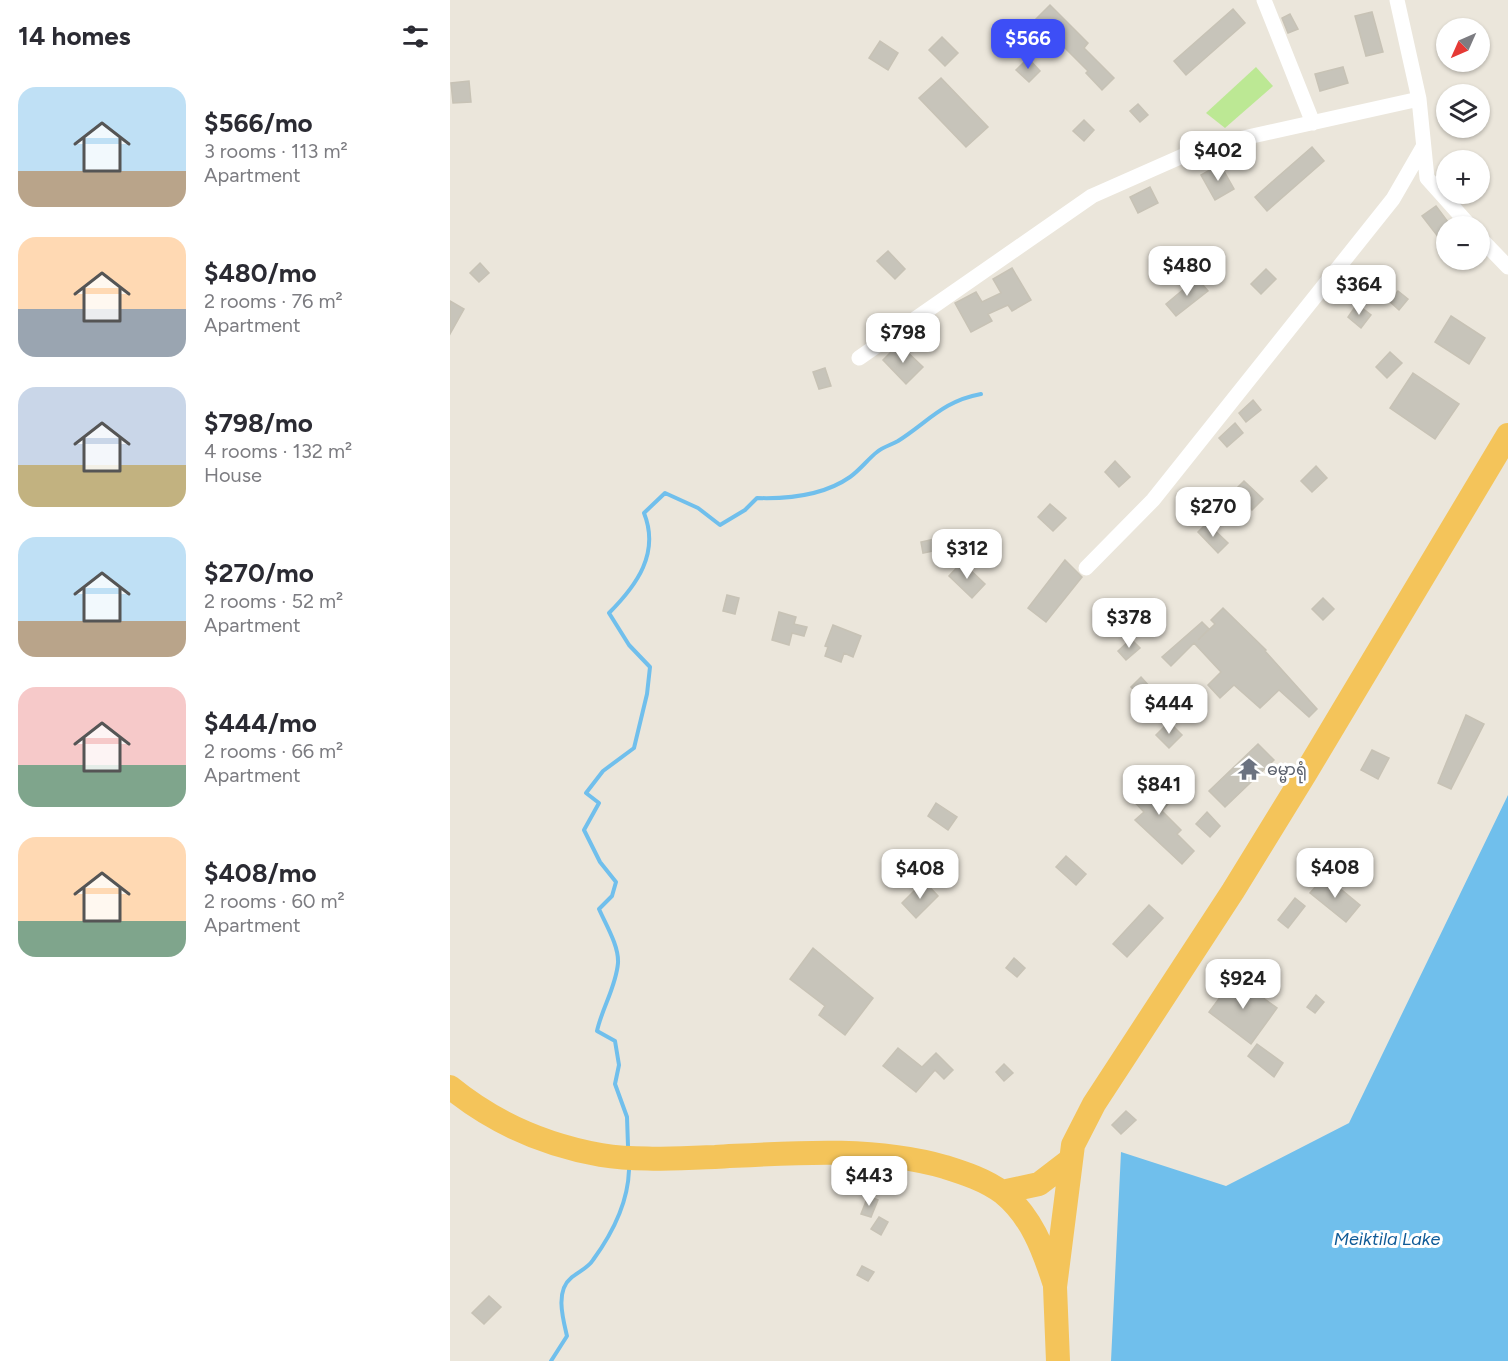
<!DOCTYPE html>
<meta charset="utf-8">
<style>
body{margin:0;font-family:Figtree,"Noto Sans Myanmar",sans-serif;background:#f2f2f3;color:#2b2b33;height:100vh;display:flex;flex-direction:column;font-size:22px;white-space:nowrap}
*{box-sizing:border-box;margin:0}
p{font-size:20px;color:#7c7c81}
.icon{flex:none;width:33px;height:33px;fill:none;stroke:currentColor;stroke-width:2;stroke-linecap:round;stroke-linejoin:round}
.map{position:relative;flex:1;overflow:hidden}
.drawer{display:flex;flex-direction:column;background:#fff;width:450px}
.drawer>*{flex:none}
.needle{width:39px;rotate:225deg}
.tools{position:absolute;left:986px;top:18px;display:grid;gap:12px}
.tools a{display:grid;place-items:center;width:54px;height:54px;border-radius:50%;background:#fff;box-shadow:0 2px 4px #0004;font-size:30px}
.price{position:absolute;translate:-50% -51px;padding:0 14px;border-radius:12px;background:#fff;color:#222;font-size:20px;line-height:39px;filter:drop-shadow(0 2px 3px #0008)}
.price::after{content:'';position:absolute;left:50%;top:36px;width:18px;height:14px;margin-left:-9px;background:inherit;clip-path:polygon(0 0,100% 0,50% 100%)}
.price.on{background:#3d4ef6;color:#fff}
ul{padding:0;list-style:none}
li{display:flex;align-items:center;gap:18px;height:150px;padding:0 18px}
li span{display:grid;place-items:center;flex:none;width:168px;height:120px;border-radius:18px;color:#555}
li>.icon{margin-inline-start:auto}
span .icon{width:72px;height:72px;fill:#fffc;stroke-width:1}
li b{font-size:26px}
h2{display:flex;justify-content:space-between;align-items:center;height:72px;padding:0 18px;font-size:26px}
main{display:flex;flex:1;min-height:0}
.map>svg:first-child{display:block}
</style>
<main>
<section class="drawer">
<h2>14 homes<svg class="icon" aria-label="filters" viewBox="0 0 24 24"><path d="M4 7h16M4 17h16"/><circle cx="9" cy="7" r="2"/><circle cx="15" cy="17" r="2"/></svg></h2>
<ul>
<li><span style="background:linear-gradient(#bfe0f5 70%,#b9a48a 0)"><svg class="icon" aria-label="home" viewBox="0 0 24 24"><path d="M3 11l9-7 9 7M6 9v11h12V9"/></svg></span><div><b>$566/mo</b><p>3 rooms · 113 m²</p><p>Apartment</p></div></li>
<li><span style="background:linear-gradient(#ffd9b3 60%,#9aa5b1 0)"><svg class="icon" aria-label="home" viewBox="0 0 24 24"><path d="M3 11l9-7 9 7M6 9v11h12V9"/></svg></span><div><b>$480/mo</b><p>2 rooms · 76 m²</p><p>Apartment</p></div></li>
<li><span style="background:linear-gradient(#c9d6e8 65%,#c2b280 0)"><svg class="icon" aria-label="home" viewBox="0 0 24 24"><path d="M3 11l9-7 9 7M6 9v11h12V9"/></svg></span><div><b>$798/mo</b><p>4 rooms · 132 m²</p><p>House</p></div></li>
<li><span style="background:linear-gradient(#bfe0f5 70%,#b9a48a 0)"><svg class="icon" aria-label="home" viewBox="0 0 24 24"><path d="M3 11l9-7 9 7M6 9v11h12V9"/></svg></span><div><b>$270/mo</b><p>2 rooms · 52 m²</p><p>Apartment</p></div></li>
<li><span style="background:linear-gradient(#f6c9c9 65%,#7fa58c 0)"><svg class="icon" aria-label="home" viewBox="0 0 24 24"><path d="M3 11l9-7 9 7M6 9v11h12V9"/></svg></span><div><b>$444/mo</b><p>2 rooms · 66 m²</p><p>Apartment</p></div></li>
<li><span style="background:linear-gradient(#ffd9b3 70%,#7fa58c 0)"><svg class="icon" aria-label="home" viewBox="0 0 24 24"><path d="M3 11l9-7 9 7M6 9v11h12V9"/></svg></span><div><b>$408/mo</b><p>2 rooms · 60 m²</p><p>Apartment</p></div></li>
</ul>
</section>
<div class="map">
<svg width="1058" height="1361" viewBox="0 0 1058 1361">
<rect width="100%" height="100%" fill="#ebe6db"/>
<path fill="#bce894" d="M 806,67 L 823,86 L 775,128 L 756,113 Z"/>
<path fill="#70bfec" d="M 1058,795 L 1058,1361 L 661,1361 L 671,1152 L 776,1186 L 899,1123 Z"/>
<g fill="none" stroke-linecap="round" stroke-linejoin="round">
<path stroke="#70bfec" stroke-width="4" d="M 178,1146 L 177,1117 L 165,1084 L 169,1065 L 165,1041 L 147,1031 C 152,1008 166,987 168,963 C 169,946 156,925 149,909 L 162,896 L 166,882 L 150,862 L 134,830 L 149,803 L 136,793 L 153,771 L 184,748 L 197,694 L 200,667 L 179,645 L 159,613 C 187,585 210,553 194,513 L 215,493 L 248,508 L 270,525 L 295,510 L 307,498 C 338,499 373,496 400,477 C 410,470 418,459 427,452 C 433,447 441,445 448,441 C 478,422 493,401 531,394
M 101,1361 L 117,1336 C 113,1319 105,1291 121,1278 C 128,1272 138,1268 143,1260 C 162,1234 178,1202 179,1170"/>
</g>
<path fill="#c7c4ba" stroke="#c7c2b5" stroke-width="1.5" d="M 600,5 L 638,43 L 634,48 L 664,78 L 652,90 L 636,73 L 638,71 L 586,19 Z
M 783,9 L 795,23 L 736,75 L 724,61 Z
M 922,12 L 933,52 L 916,56 L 905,16 Z
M 840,14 L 848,29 L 838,33 L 832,18 Z
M 492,37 L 508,53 L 495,66 L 479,50 Z
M 430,41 L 448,53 L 438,70 L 419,58 Z
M 578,58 L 590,71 L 579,82 L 566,70 Z
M 893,67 L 898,83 L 870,91 L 865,74 Z
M 491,78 L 538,127 L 516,147 L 469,98 Z
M 19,81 L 21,102 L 3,103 L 1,83 Z
M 688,104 L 698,115 L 690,122 L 680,111 Z
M 634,120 L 644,130 L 634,141 L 623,131 Z
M 862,147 L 874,161 L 817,211 L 805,197 Z
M 770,164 L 784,189 L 765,200 L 751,175 Z
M 700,187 L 708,203 L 688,213 L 680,197 Z
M 986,206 L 1001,226 L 996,226 L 996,232 L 989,238 L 972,216 Z
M 438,251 L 455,269 L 445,279 L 427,261 Z
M 30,263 L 39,273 L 29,282 L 20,273 Z
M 562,268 L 581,300 L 562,311 L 558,305 L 538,314 L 542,321 L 521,332 L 505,303 L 526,292 L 532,302 L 551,293 L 543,279 Z
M 816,269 L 826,279 L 811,294 L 801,284 Z
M 747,278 L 758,291 L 726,316 L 716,304 Z
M 948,291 L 958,299 L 949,310 L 939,301 Z
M 0,301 L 14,309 L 0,334 Z
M 907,304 L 921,315 L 911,328 L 898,317 Z
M 1001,316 L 1035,338 L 1019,364 L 985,342 Z
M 449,344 L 473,367 L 456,384 L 433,360 Z
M 940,352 L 952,363 L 937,378 L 926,367 Z
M 375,368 L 381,386 L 369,389 L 363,372 Z
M 963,373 L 1009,404 L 985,439 L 940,408 Z
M 803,400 L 811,410 L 796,422 L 789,413 Z
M 785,423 L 793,433 L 777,447 L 769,438 Z
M 665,461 L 680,477 L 669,487 L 655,472 Z
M 866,466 L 877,478 L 862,492 L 851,481 Z
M 794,481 L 813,499 L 802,510 L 783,492 Z
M 600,504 L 616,518 L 603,531 L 588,517 Z
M 757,523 L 778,543 L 768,553 L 748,532 Z
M 485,539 L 488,550 L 473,553 L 471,542 Z
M 615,560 L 632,577 L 596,622 L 578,608 Z
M 512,562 L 535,584 L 522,598 L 499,576 Z
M 277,595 L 289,598 L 285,614 L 273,611 Z
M 873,598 L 884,609 L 873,620 L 862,609 Z
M 773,608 L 816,650 L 815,651 L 867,709 L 859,717 L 829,690 L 810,708 L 784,685 L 770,698 L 758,685 L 771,672 L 744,643 L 721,666 L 712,657 L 752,622 L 759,629 L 748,640 L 765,624 L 761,620 Z
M 329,612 L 346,617 L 344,624 L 357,627 L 354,636 L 342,633 L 339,645 L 322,640 Z
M 383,625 L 411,636 L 403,657 L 394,653 L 391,662 L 375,656 L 378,647 L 375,646 Z
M 681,639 L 690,648 L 676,660 L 668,651 Z
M 691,677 L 700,687 L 690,697 L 681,687 Z
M 1016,715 L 1034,724 L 1001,789 L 988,783 Z
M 719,722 L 732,735 L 719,748 L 706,735 Z
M 808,744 L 824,760 L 775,807 L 759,791 Z
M 922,750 L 939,758 L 928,779 L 911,770 Z
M 713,775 L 729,791 L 712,811 L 731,830 L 727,834 L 744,851 L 732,864 L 685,820 L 694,812 L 675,792 L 689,778 L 700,789 Z
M 486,803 L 507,817 L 498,830 L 478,816 Z
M 757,812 L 770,826 L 760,837 L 746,824 Z
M 616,856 L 636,874 L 626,885 L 606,867 Z
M 875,876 L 910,905 L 896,922 L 860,893 Z
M 474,881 L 488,896 L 466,918 L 452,903 Z
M 845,898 L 855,906 L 838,928 L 828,920 Z
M 699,905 L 713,918 L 677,957 L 663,944 Z
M 363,948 L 423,998 L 395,1035 L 369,1015 L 375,1006 L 340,979 Z
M 564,958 L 575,968 L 567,977 L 556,968 Z
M 785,977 L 827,1008 L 801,1044 L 759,1012 Z
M 866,995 L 874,1002 L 865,1013 L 857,1007 Z
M 807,1044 L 833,1063 L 824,1077 L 798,1056 Z
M 448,1048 L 472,1067 L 486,1053 L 503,1070 L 494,1079 L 485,1070 L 466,1092 L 433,1066 Z
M 554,1064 L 563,1073 L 554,1081 L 546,1072 Z
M 676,1111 L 686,1120 L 671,1134 L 662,1125 Z
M 418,1196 L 428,1200 L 421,1217 L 411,1214 Z
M 429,1217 L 438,1222 L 431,1235 L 421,1229 Z
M 412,1266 L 424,1272 L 418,1281 L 407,1275 Z
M 39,1296 L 51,1307 L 34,1324 L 22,1313 Z"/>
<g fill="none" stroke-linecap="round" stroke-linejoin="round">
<path stroke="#fff" stroke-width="15" d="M 814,0 L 863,123
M 947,0 L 969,99 L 977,178 L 1020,226
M 1029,237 L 1058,267
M 409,358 L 642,196 L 753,147 L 969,99
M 636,568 L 703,500 L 943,199 L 973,147"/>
<path stroke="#f4c45a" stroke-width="24" d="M 0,1087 C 44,1123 95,1145 151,1155 C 189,1161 227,1158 265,1157 C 341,1153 421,1146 495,1167 C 514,1173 536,1180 553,1193 C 581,1216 593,1248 604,1282
M 552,1192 L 589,1184 L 619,1161
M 608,1361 L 605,1287 L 623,1145 L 644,1104 L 783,891 L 855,774 L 1058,435"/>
</g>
<defs>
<g id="temple-bare" transform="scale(1.8)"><path d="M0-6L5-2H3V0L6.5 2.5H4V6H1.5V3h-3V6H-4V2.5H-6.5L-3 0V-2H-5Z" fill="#6b7280" stroke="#fff" stroke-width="2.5" paint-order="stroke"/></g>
</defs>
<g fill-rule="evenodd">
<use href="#temple-bare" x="799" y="769"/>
</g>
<g text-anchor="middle" stroke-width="6" stroke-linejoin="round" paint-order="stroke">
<g font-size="16" fill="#5b616d" stroke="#fff" text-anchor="start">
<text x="817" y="775">ဓမ္မာရုံ</text>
</g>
<g font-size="18" font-style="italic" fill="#105b97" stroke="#fff">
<text x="937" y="1245">Meiktila Lake</text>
</g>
</g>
</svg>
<div class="tools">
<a><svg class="needle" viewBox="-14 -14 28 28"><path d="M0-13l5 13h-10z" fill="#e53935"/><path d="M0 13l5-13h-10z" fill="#7c7c81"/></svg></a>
<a><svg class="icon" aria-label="layers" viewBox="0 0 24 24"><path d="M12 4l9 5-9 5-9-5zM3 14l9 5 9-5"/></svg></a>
<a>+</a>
<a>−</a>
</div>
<b class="price on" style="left:578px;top:70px">$566</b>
<b class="price" style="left:768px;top:182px">$402</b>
<b class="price" style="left:737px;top:297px">$480</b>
<b class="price" style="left:909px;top:316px">$364</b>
<b class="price" style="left:453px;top:364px">$798</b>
<b class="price" style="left:763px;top:538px">$270</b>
<b class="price" style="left:517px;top:580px">$312</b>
<b class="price" style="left:679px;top:649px">$378</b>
<b class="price" style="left:719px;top:735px">$444</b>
<b class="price" style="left:709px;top:816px">$841</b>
<b class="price" style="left:885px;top:899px">$408</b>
<b class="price" style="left:470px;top:900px">$408</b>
<b class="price" style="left:793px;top:1010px">$924</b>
<b class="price" style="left:419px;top:1207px">$443</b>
</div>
</main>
